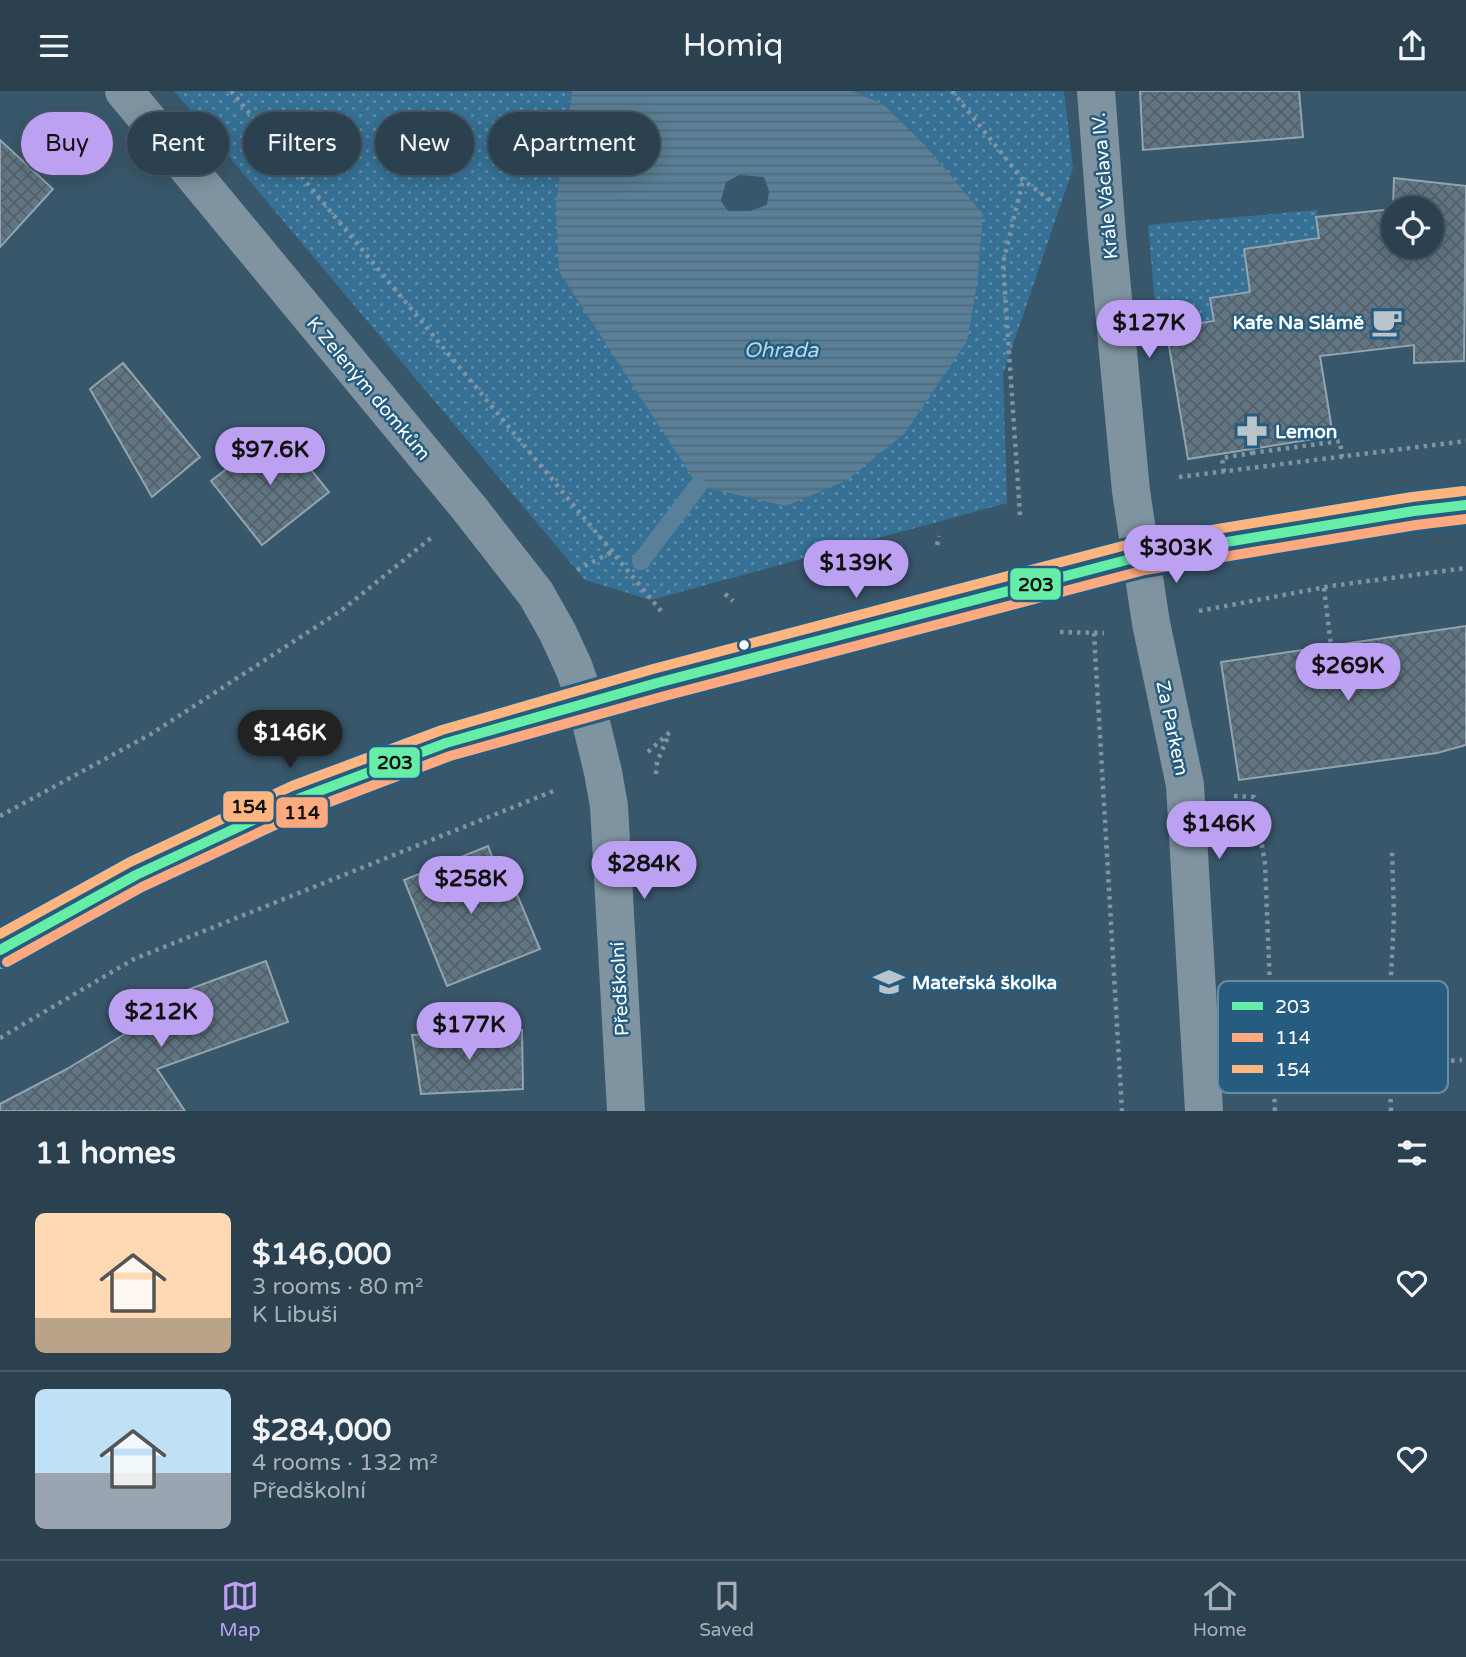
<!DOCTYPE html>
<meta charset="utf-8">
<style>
body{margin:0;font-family:"Varela Round",sans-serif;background:#374c5a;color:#f1f3f6;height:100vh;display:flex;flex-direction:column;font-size:26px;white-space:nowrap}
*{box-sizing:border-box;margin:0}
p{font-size:23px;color:#a6afb7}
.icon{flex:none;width:38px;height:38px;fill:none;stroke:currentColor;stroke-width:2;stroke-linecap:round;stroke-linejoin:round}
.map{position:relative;height:1020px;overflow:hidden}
.side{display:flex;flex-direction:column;background:#2b4150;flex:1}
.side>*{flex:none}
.hud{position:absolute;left:21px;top:21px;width:700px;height:63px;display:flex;gap:14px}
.controls{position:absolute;left:1381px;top:105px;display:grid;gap:14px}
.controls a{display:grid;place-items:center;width:63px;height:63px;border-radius:50%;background:#2b4150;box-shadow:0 4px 18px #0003,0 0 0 2px #475a67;font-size:35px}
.price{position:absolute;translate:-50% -60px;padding:0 16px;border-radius:24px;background:#bca0f2;color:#111;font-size:23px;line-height:46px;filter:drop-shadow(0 2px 4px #0008)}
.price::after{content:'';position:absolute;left:50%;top:42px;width:21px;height:16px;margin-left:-10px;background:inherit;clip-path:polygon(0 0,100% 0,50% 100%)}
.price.selected{background:#222;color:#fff}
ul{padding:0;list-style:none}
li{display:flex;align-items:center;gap:21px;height:175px;padding:0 35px}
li+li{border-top:2px solid #475a67}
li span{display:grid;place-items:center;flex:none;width:196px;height:140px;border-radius:10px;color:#555}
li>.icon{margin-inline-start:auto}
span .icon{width:84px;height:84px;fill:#fffc;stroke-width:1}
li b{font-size:30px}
h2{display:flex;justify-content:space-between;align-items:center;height:84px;padding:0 35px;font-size:30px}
.pill{padding:0 24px;border-radius:32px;background:#2b4150;box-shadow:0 4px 18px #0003,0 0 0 2px #475a67;font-size:24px;line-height:63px}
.pill.selected{background:#bca0f2;color:#111}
header{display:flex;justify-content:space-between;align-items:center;height:91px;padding:0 35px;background:#2b4150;font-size:32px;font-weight:600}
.dock{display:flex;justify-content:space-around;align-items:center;height:98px;border-top:2px solid #475a67;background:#2b4150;font-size:19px;color:#a6afb7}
.dock a{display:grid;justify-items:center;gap:4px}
.dock .selected{color:#bca0f2}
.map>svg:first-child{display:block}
</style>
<header><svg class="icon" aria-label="menu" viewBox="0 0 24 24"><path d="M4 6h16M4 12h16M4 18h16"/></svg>Homiq<svg class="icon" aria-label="share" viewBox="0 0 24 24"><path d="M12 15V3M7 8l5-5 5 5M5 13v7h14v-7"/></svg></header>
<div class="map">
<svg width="1466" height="1020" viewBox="0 0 1466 1020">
<defs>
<pattern id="green-dots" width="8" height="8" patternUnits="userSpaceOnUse" patternTransform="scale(1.75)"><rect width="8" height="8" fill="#367195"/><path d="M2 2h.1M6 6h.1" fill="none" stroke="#5e8daa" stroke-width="1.8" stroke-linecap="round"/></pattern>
<pattern id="water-rules" width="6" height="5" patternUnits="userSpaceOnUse" patternTransform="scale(1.75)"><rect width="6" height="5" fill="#598098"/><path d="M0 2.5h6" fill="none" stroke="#536976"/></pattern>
<pattern id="building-cross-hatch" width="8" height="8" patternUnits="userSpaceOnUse" patternTransform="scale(1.75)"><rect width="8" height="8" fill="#607685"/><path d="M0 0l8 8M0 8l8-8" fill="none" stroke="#555f66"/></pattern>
</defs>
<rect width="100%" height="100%" fill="#39576b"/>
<path fill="url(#green-dots)" d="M 174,0 L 572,0 L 569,16 L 671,351 L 698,395 L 983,123 L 924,53 L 883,13 L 853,0 L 1064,0 L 1073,77 L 1003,283 L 1007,412 L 651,509 L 585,489 Z
M 1318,119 L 1316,126 L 1336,262 L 1296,150 L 1244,158 L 1250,201 L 1210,207 L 1214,230 L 1167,237 L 1168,244 L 1158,245 L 1148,134 Z"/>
<path fill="url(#water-rules)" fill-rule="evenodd" d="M 572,0 L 853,0 L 883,13 L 924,53 L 983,123 L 977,193 L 967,250 L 905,342 L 847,389 L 786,415 L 698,395 L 559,180 L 556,113 ZM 739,84 L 764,86 L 769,100 L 767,114 L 750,120 L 728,120 L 721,110 L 726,91 Z"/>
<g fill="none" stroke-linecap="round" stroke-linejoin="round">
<path stroke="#598098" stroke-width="18" d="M 641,470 L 698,395"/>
</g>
<path fill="url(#building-cross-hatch)" stroke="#92a4b0" stroke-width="2" d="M 1140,0 L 1299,0 L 1303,46 L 1143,59 Z
M 0,49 L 53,98 L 0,156 Z
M 1394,87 L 1466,95 L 1464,270 L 1414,272 L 1414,254 L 1320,265 L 1333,345 L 1188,368 L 1166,237 L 1214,230 L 1210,207 L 1250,201 L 1244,158 L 1319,147 L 1316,126 L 1393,118 L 1393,156 L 1432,156 L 1432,117 L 1393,117 Z
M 123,272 L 200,366 L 152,406 L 90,298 Z
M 278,338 L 329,401 L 262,454 L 211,390 Z
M 1466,535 L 1466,654 L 1437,662 L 1239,689 L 1221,571 Z
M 488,755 L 500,786 L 508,782 L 540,858 L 447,895 L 404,789 Z
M 266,870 L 288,931 L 157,978 L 185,1020 L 0,1020 L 0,1013 L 67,978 L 186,906 L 184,900 Z
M 522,939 L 523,998 L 421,1003 L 412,944 Z"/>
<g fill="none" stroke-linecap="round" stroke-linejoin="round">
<path stroke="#7f93a1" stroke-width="4.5" stroke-dasharray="3.5 5" stroke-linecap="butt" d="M 231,0 L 661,520
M 952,0 L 1023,89 L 1054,112
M 1252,362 L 1340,350 L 1342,366
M 1224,381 L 1222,367 L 1252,362 L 1252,357
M 1179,386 L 1466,350
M 1020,424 L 1003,172 L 1023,89
M 937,454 L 939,445
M 577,479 L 612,461
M 1324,497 L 1331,555
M 725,503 L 733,510
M 1199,520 L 1331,495 L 1466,477
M 1060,541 L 1104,542
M 1094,542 L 1122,1020
M 648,661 L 670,641
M 656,683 L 657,671 L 668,646
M 1234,705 L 1254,706 L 1265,773 L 1275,1020
M 0,725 L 151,643 L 342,519 L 431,447
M 0,947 L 134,868 L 556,699
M 1273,982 L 1462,969
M 1391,1020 L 1388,944 L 1394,826 L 1392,758"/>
<path stroke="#7f93a1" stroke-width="38" d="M 124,0 L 469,417 L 536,503 L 558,542 L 574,577 L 586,611 L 603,681 L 609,715 L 626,1020
M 1096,0 L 1107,144 L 1131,400 L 1151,532 L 1185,694 L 1204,1020"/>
<path stroke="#8599a6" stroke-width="38" d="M 0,859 L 136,784 L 298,708 L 446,652 L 657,592 L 1142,465 L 1414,420 L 1466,414"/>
<g stroke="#255c7f" stroke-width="16">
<path id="bus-1" d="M 0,859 L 136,784 L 298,708 L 446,652 L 657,592 L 1142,465 L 1414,420 L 1466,414"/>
</g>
<g stroke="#255c7f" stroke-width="16">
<path id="bus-2" d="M 7,871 L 142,796 L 303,721 L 450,665 L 661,606 L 1145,479 L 1416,434 L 1466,428"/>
</g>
<g stroke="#255c7f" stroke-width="16">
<path id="bus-3" d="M 0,843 L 130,771 L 292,695 L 442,639 L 653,578 L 1138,451 L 1412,406 L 1464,400"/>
</g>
<use href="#bus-1" stroke="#66eda8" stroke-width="10"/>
<use href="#bus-2" stroke="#ffa980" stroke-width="10"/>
<use href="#bus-3" stroke="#ffb580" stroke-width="10"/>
</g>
<defs>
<g id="cafe-bare" transform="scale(2.415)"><path d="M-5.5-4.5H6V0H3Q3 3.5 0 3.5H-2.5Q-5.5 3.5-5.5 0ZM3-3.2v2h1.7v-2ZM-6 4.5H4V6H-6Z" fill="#bac4cb" stroke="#255c7f" stroke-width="2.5" paint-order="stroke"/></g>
<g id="pharmacy-bare" transform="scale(2.415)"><path d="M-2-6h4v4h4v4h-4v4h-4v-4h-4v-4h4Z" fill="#bac4cb" stroke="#255c7f" stroke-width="2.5" paint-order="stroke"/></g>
<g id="school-bare" transform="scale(2.415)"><path d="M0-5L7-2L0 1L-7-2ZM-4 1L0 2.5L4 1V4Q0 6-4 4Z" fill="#bac4cb" stroke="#255c7f" stroke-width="2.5" paint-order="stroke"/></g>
</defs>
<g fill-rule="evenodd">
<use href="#cafe-bare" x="1387" y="231"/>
<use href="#pharmacy-bare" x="1252" y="340"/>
<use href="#school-bare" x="889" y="891"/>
</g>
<circle fill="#fff" stroke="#255c7f" stroke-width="2.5" cx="744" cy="554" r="6"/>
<g text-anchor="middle" stroke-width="5" stroke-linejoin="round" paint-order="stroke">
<g font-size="19" fill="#fff" stroke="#255c7f">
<text transform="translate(1104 95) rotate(-95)" y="7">Krále Václava IV.</text>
<text transform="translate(369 297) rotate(50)" y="7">K Zeleným domkům</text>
<text transform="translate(1173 637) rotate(78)" y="7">Za Parkem</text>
<text transform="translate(619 898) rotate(-93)" y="7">Předškolní</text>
</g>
<g font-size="19" font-weight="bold" fill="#fff" stroke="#255c7f" text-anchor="start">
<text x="1364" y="238" text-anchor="end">Kafe Na Slámě</text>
<text x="1275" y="347">Lemon</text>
<text x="912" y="898">Mateřská školka</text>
</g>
<g font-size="21" font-style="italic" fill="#b6d9ee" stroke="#255c7f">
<text x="781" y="266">Ohrada</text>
</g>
</g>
<rect x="1218" y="890" width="230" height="112" rx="10" fill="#255c7f" stroke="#668da5" stroke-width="2"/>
<rect x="1232" y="911" width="31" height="8" fill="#66eda8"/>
<rect x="1232" y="942" width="31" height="9" fill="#ffa980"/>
<rect x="1232" y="974" width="31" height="8" fill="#ffb580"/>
<g font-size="19" fill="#fff">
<text x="1275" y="922">203</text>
<text x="1275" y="953">114</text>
<text x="1275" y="985">154</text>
</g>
<g stroke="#255c7f" stroke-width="2.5">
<rect x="1009" y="476" width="53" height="34" rx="7" fill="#66eda8"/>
<rect x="368" y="655" width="53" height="33" rx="7" fill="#66eda8"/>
<rect x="222" y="699" width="53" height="33" rx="7" fill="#ffb580"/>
<rect x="275" y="705" width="54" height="33" rx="7" fill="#ffa980"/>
</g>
<g font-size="19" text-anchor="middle" font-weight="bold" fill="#111">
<text x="1036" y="500">203</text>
<text x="395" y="678">203</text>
<text x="249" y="722">154</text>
<text x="302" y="728">114</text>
</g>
</svg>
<div class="controls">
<a><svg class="icon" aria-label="locate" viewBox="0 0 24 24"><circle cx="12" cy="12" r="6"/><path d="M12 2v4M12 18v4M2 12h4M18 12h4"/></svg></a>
</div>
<b class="price" style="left:1149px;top:269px">$127K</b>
<b class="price" style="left:270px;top:396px">$97.6K</b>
<b class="price" style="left:1176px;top:494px">$303K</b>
<b class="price" style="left:856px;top:509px">$139K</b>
<b class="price" style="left:1348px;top:612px">$269K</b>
<b class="price selected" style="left:290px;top:679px">$146K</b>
<b class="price" style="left:1219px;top:770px">$146K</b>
<b class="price" style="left:644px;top:810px">$284K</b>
<b class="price" style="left:471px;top:825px">$258K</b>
<b class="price" style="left:161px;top:958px">$212K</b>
<b class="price" style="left:469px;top:971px">$177K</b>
<div class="hud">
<a class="pill selected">Buy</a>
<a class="pill">Rent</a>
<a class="pill">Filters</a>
<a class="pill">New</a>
<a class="pill">Apartment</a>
</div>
</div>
<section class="side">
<h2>11 homes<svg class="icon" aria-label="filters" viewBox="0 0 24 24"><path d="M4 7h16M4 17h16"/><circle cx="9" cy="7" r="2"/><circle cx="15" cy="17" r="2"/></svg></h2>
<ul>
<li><span style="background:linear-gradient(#ffd9b3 75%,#b9a48a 0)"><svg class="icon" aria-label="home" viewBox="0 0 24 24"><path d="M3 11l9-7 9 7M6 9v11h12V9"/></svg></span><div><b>$146,000</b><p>3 rooms · 80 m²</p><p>K Libuši</p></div><svg class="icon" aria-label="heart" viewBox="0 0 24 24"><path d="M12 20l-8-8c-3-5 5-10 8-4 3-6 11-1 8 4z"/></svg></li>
<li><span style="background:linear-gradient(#bfe0f5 60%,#9aa5b1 0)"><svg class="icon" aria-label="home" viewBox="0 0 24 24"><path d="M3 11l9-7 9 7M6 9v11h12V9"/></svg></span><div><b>$284,000</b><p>4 rooms · 132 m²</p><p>Předškolní</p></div><svg class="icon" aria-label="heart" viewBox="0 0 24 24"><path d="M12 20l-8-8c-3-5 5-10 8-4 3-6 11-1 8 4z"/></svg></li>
</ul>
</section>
<nav class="dock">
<a class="selected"><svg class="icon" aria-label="map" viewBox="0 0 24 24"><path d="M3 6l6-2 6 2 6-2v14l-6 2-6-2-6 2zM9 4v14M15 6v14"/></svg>Map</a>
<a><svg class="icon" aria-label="saved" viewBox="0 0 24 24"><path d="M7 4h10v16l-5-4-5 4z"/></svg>Saved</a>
<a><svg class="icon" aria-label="home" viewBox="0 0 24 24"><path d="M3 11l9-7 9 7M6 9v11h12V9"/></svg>Home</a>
</nav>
